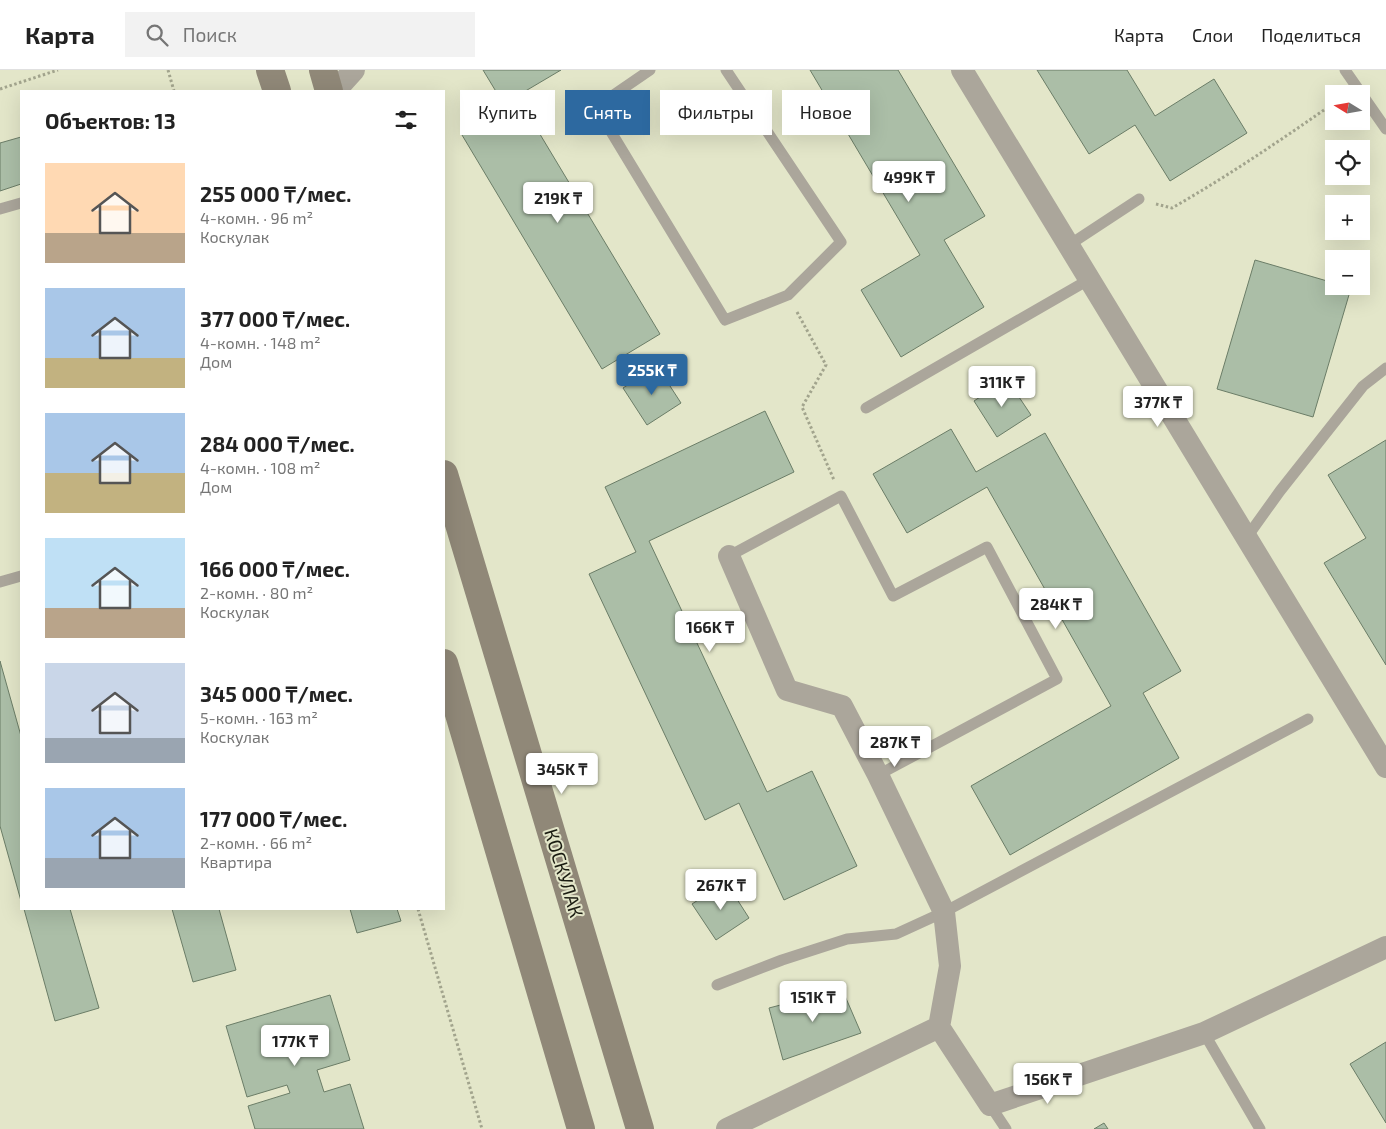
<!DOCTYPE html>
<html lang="ru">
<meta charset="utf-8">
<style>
body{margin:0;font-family:"Exo 2",sans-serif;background:#f2f2f2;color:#222;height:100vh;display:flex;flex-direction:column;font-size:19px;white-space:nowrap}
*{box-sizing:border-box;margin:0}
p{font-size:16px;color:#767676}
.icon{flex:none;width:28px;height:28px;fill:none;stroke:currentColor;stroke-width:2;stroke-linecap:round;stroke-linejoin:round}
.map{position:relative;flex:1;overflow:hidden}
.sheet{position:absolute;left:20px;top:20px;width:425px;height:820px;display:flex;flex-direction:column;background:#fff;border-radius:0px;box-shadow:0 5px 20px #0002}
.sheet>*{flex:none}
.hud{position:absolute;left:460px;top:20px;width:475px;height:45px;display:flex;gap:10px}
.needle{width:32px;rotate:281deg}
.tools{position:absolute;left:1325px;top:15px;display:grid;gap:10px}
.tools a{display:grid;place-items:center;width:45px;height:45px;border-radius:0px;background:#fff;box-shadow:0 5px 20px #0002;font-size:25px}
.price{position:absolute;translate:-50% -42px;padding:0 11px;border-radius:5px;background:#fff;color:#222;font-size:16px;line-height:32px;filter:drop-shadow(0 1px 2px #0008)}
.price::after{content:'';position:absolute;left:50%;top:30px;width:15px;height:11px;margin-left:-8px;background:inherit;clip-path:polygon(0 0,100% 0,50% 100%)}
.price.current{background:#2d69a0;color:#fff}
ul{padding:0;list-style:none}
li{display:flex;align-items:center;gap:15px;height:125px;padding:0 25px}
li span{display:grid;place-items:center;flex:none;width:140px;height:100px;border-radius:0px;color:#555}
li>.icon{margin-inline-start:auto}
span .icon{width:60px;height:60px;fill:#fffc;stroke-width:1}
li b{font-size:21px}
h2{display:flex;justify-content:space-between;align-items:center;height:60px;padding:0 25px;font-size:21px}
.chip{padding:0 18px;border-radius:0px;background:#fff;box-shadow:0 5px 20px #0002;font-size:18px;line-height:45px}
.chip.current{background:#2d69a0;color:#fff}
header{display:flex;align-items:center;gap:30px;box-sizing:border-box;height:70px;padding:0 25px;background:#fff;border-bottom:1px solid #e0e0e0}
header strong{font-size:24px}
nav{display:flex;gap:28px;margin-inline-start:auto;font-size:18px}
.search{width:350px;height:45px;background:#f2f2f2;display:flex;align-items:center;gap:12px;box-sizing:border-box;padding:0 18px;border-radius:0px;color:#767676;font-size:19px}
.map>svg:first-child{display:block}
</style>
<header>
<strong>Карта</strong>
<div class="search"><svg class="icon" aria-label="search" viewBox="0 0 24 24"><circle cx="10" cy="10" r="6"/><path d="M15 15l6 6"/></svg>Поиск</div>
<nav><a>Карта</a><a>Слои</a><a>Поделиться</a></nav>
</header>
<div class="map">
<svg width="1386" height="1059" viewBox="0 0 1386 1059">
<rect width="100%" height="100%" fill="#e3e6c9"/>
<path fill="#abbea7" stroke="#6b7d67" d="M 483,0 L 561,0 L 517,26 L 660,264 L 602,299 L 462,65 L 506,38 Z
M 810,0 L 898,0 L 985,146 L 944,170 L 984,237 L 901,287 L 861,220 L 920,185 Z
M 1037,0 L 1127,0 L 1155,46 L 1214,9 L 1247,63 L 1170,111 L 1135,55 L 1089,84 Z
M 21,67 L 21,114 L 0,121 L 0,73 Z
M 1255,190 L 1334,213 L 1334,216 L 1351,218 L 1313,347 L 1217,319 Z
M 657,296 L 681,333 L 647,355 L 623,318 Z
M 1007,309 L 1031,345 L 997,367 L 974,331 Z
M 765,341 L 794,402 L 649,471 L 767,722 L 812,701 L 857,796 L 784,830 L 739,733 L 705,750 L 589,504 L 636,482 L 605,417 Z
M 951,359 L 976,402 L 1045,363 L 1181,601 L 1143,623 L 1179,688 L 1010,785 L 971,716 L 1111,636 L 987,417 L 907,463 L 873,404 Z
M 1386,370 L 1386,595 L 1324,493 L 1366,468 L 1328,405 Z
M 0,591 L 21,666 L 21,831 L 0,756 Z
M 726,812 L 749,848 L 716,870 L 692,834 Z
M 24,839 L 70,839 L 99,938 L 55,951 Z
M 172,839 L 219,839 L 236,900 L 193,912 Z
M 350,839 L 397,839 L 401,851 L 357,863 Z
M 842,919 L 861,963 L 783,990 L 769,938 Z
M 330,925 L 350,990 L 317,1000 L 324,1022 L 350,1014 L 364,1059 L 255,1059 L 248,1036 L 290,1023 L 287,1015 L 247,1027 L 226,956 Z
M 1386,972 L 1386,1053 L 1350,994 Z
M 1104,1053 L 1108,1059 L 1094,1059 Z"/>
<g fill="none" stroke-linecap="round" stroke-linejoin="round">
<path stroke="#a2a48d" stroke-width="3" stroke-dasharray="2.5 2.5" stroke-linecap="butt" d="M 168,0 L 174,21
M 0,19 L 58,0
M 1156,134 L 1172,138 C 1228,106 1281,70 1334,33
M 797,242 L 826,295 L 802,337 L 834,410
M 418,839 L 482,1059"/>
<path stroke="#aba69b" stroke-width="11" d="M 650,0 L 596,37 L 725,250 L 788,225 L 841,172 L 726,0
M 1345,0 L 1386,59
M 0,139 L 21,133
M 1069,175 L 1139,129
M 866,338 L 1090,209
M 1247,467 L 1280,421 L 1363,316 L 1386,298
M 729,486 L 841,426 L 893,526 L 987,477 L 1057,609 L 878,705
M 0,512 L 21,506
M 717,915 L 782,890 L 847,869 L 896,864 L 944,842 L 1308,649
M 1204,963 L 1260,1059
M 990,1035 L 1006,1059"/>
<path stroke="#aba69b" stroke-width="22" d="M 962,0 L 1386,697
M 335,21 L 354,0
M 729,486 L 787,620 L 842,636 L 878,705 L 944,842 L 950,896 L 939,957
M 727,1059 L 939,957 L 990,1035 L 1204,963 L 1386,877"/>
<path stroke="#908878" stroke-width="28" d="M 270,0 L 277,21
M 323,0 L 329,21
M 444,404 L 640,1059
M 444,593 L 581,1059"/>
</g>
<g text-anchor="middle" stroke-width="4" stroke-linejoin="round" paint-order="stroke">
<g font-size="19" fill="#1a1b11" stroke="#e3e6c9">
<text transform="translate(564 803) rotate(73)" y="7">КОСКУЛАК</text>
</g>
</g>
</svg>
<div class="tools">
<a><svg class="needle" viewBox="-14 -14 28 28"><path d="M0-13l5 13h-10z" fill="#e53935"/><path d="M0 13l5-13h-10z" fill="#767676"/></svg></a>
<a><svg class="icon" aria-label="locate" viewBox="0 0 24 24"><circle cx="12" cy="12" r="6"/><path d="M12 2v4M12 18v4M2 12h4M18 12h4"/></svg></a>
<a>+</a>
<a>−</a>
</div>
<b class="price" style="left:909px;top:133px">499K ₸</b>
<b class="price" style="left:558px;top:154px">219K ₸</b>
<b class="price current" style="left:652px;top:326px">255K ₸</b>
<b class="price" style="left:1002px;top:338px">311K ₸</b>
<b class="price" style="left:1158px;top:358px">377K ₸</b>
<b class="price" style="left:1056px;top:560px">284K ₸</b>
<b class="price" style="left:710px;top:583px">166K ₸</b>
<b class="price" style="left:895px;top:698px">287K ₸</b>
<b class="price" style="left:562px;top:725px">345K ₸</b>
<b class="price" style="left:721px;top:841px">267K ₸</b>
<b class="price" style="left:813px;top:953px">151K ₸</b>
<b class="price" style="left:295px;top:997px">177K ₸</b>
<b class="price" style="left:1048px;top:1035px">156K ₸</b>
<div class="hud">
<a class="chip">Купить</a>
<a class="chip current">Снять</a>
<a class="chip">Фильтры</a>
<a class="chip">Новое</a>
</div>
<section class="sheet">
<h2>Объектов: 13<svg class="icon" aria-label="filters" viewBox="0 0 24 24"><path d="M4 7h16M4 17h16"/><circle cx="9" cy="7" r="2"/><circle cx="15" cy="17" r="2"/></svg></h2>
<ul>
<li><span style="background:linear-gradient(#ffd9b3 70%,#b9a48a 0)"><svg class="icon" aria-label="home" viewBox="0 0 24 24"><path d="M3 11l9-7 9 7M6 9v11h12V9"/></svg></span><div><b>255 000 ₸/мес.</b><p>4-комн. · 96 m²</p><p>Коскулак</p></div></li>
<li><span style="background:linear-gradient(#a9c7e8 70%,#c2b280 0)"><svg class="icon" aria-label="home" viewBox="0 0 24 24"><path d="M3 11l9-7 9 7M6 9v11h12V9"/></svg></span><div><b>377 000 ₸/мес.</b><p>4-комн. · 148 m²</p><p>Дом</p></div></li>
<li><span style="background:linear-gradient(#a9c7e8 60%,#c2b280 0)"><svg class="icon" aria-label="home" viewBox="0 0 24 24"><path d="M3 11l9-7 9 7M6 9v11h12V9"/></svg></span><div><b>284 000 ₸/мес.</b><p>4-комн. · 108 m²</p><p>Дом</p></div></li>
<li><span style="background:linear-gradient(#bfe0f5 70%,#b9a48a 0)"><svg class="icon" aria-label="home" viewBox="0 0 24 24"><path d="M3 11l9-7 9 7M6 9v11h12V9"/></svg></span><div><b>166 000 ₸/мес.</b><p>2-комн. · 80 m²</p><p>Коскулак</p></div></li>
<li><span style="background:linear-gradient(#c9d6e8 75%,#9aa5b1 0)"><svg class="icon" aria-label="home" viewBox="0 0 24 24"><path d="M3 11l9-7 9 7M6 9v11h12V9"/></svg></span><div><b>345 000 ₸/мес.</b><p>5-комн. · 163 m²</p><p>Коскулак</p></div></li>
<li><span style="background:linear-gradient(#a9c7e8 70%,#9aa5b1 0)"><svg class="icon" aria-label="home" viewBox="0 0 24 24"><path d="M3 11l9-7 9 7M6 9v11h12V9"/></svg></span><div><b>177 000 ₸/мес.</b><p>2-комн. · 66 m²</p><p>Квартира</p></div></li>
</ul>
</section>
</div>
